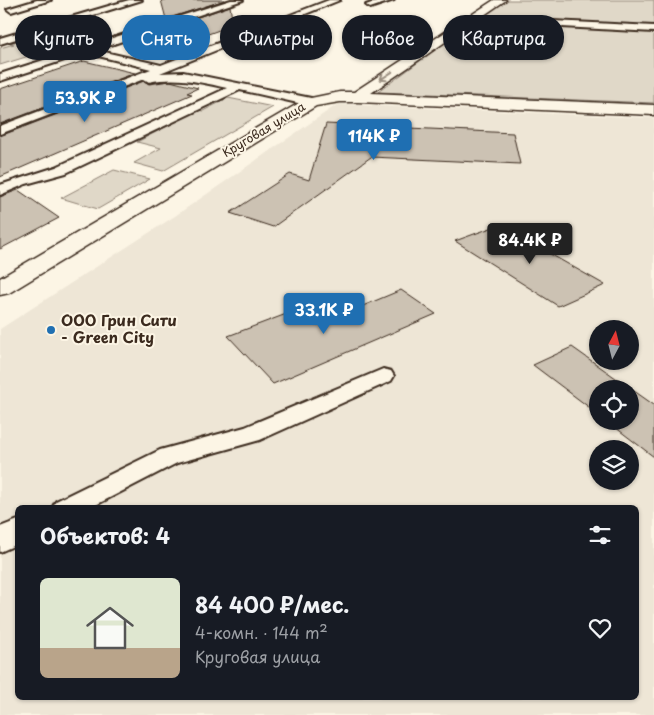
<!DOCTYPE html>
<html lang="ru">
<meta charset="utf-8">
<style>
body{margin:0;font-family:"Playpen Sans",sans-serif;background:#242831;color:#f1f3f6;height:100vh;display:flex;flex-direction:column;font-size:19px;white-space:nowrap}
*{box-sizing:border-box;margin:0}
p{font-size:16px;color:#9ea1a6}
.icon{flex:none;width:28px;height:28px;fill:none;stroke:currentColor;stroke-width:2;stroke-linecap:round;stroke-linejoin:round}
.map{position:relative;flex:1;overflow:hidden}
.panel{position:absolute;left:15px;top:505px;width:624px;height:195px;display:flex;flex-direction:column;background:#171b24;border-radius:8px;box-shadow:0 1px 4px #0004}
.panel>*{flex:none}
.guide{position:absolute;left:15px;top:15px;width:625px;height:45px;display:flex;gap:10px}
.needle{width:32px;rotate:7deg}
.fabs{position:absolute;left:589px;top:320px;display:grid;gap:10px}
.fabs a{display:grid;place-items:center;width:50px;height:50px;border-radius:50%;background:#171b24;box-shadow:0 1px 4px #0004;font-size:25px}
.price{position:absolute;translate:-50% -42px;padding:0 11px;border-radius:5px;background:#1f6fb2;color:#fff;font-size:16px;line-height:32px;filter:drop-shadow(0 1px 2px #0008)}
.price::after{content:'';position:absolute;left:50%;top:30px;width:15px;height:11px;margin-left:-8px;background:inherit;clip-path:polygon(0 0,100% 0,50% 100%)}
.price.current{background:#222;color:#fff}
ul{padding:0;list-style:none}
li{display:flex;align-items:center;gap:15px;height:125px;padding:0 25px}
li+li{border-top:1px solid #363941}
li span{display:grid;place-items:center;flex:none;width:140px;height:100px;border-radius:8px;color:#555}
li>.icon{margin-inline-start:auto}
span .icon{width:60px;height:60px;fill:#fffc;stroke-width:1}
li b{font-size:21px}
h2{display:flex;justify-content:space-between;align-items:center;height:60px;padding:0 25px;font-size:21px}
.pill{padding:0 18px;border-radius:22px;background:#171b24;box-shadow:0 1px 4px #0004;font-size:18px;line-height:45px}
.pill.current{background:#1f6fb2;color:#fff}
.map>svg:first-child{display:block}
</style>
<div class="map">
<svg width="654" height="715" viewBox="0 0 654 715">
<rect width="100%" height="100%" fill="#fcf5e5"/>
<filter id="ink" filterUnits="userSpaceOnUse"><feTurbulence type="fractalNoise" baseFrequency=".02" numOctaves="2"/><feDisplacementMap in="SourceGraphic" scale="10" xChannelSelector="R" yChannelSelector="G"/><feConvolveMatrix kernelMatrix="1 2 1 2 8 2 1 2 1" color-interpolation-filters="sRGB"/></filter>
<g filter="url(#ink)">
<path fill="#eee6d6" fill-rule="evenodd" d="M 338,104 L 654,118 L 654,715 L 0,715 L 0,329 L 175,216 ZM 598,329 L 630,329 L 630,361 L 598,361 ZM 598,389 L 630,389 L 630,421 L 598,421 ZM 598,449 L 630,449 L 630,481 L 598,481 ZM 18,508 L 636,508 L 636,698 L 18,698 Z"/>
<path fill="#e0d8c8" stroke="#8e8173" d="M 502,0 L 654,0 L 654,103 L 378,92 Z
M 76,24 L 110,31 L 0,65 L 0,48 L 14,44 L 10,43 Z
M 228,98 L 273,107 L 163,171 L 134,163 L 161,148 L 137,142 L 198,110 L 203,111 Z
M 114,170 L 150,179 L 98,209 L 61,198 Z"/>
<path fill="#ccc2b3" stroke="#3b2a1e" d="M 161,0 L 225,0 L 166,19 Z
M 230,6 L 233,25 L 175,46 L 169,27 Z
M 84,61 L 135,73 L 0,124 L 0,89 Z
M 144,81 L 149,84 L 170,81 L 198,88 L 187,93 L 192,94 L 0,177 L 0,136 Z
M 326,124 L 513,133 L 520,164 L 371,157 L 273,227 L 230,213 L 290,174 L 309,180 Z
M 18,190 L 59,218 L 0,249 L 0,197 Z
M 499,225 L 605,285 L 558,306 L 455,241 Z
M 401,290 L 436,314 L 273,384 L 228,336 L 297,310 L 315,326 Z
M 572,347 L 654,405 L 654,457 L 607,421 L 630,421 L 630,389 L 598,389 L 598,414 L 533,365 Z"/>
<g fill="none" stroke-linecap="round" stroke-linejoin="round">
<g stroke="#3b2a1e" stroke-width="4">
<path id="lane" d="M 37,0 L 51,0 L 11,12 L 7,9 Z
M 129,0 L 142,0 L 0,44 L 0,38 Z
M 231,0 L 243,0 L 96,50 L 161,65 L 329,0 L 340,0 L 160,73 L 183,72 L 311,98 L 317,102 L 315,105 L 311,106 L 240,90 L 66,173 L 26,184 L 0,195 L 0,185 L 56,167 L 227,88 C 200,82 176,76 149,82 L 144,79 L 0,134 L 0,126 L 151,69 L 86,53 L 0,81 L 0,74 Z
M 380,0 L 394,0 L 370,8 L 366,5 Z
M 471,17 L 654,26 L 654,32 L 468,22 L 467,20 Z
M 383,369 L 391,371 L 394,376 L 391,381 L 260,440 L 177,463 L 90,508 L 52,508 L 56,501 L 160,450 L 245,427 Z
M 18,520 L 18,544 L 0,552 L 0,527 Z"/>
</g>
<g stroke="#3b2a1e" stroke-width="3">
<path id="street" d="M 494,0 L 506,0 L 371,93 L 654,105 L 654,115 L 358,102 L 340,102 L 316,106 L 9,293 L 0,295 L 0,278 L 306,99 L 340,92 L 354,92 Z"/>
</g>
<use href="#lane" fill="#fcf5e5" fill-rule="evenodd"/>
<use href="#street" fill="#fcf5e5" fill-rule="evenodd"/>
</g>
<defs><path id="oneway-shaft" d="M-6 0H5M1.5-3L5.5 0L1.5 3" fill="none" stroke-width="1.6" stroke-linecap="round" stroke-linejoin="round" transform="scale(1.25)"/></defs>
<use stroke="#9c9082" href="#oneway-shaft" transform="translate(386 76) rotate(147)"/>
</g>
<circle fill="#1f6fb2" stroke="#fcf5e5" stroke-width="2" cx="51" cy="330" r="5"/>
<g text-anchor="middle" stroke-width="4" stroke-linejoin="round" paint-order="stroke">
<g font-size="12" fill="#3b2a1e" stroke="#fcf5e5">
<text transform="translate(264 130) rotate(-31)" y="4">Круговая улица</text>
</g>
<g font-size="15" font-weight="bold" fill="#3b2a1e" stroke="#fcf5e5" text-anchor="start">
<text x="61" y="326">ООО Грин Сити<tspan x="61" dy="17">- Green City</tspan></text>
</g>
</g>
</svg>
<div class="fabs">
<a><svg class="needle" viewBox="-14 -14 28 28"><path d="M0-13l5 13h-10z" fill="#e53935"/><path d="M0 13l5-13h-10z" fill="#9ea1a6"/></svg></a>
<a><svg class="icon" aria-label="locate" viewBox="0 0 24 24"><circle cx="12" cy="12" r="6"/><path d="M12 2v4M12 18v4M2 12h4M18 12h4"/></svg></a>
<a><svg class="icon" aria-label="layers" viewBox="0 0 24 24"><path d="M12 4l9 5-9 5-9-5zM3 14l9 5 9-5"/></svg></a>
</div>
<b class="price" style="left:85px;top:123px">53.9K ₽</b>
<b class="price" style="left:374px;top:161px">114K ₽</b>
<b class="price current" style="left:530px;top:265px">84.4K ₽</b>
<b class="price" style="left:324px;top:335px">33.1K ₽</b>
<div class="guide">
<a class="pill">Купить</a>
<a class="pill current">Снять</a>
<a class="pill">Фильтры</a>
<a class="pill">Новое</a>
<a class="pill">Квартира</a>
</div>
<section class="panel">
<h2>Объектов: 4<svg class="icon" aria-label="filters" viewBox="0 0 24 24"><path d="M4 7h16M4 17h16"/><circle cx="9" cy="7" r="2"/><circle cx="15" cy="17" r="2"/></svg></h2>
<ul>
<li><span style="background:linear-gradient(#dfe7d0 70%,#b9a48a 0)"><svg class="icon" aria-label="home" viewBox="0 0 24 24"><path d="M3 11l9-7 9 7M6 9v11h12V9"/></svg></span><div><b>84 400 ₽/мес.</b><p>4-комн. · 144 m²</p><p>Круговая улица</p></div><svg class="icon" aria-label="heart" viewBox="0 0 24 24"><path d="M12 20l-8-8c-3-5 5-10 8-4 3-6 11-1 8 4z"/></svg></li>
</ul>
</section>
</div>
